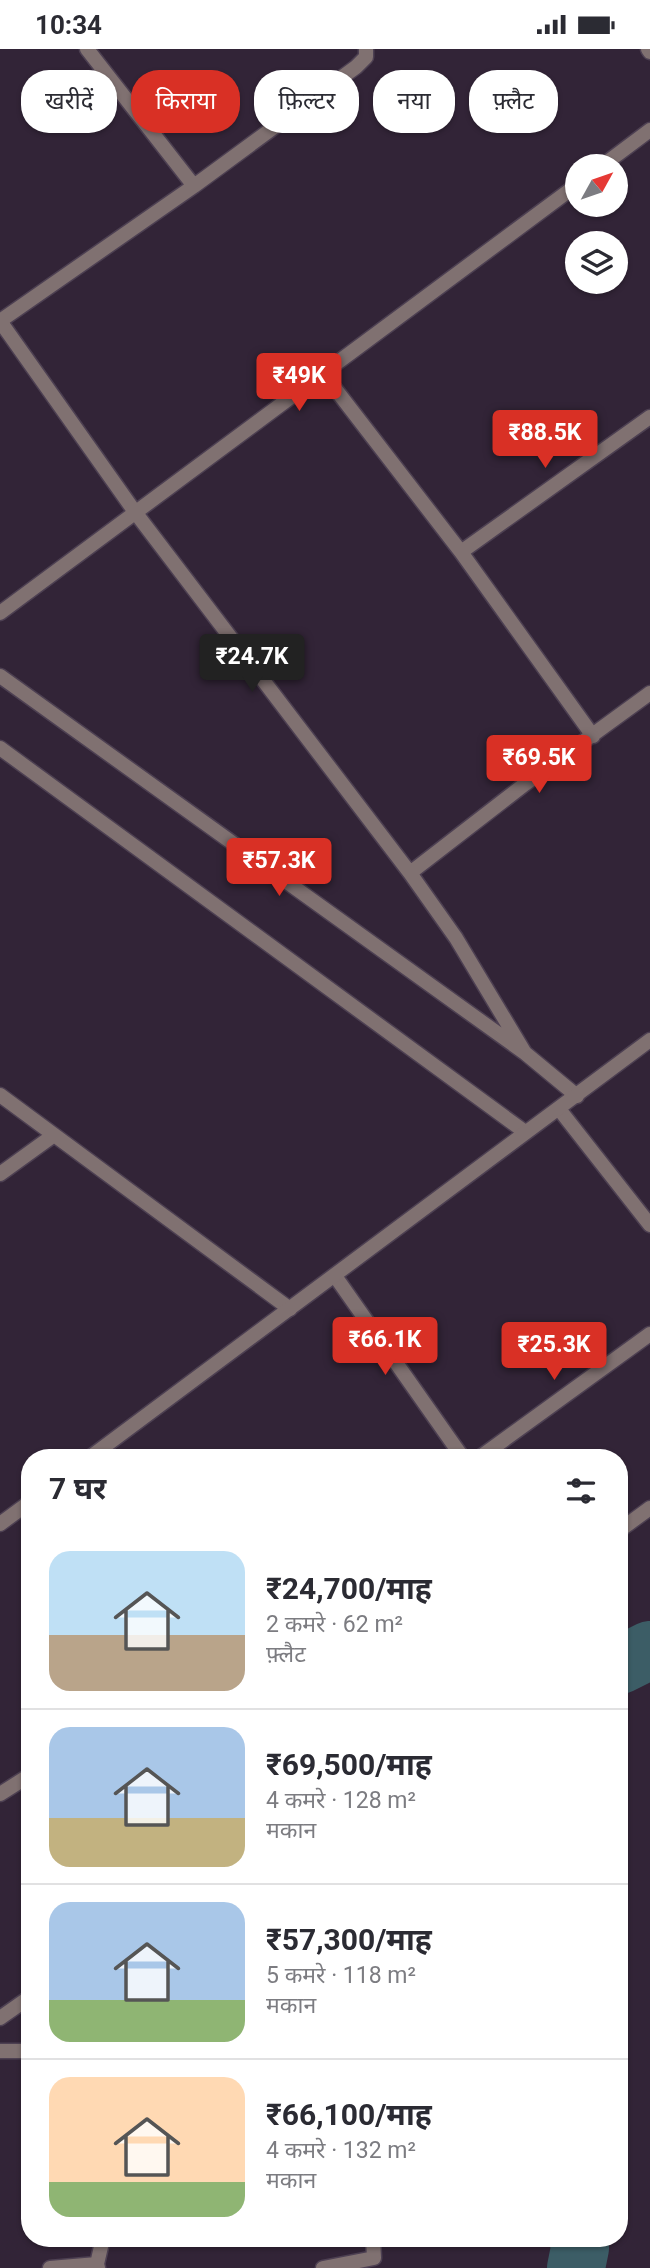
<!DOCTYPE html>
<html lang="hi">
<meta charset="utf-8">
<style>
body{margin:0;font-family:Roboto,"Noto Sans Devanagari",sans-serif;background:#f7f7f7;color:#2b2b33;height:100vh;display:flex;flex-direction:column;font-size:26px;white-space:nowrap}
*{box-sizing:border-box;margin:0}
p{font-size:23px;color:#7c7c81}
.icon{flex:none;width:38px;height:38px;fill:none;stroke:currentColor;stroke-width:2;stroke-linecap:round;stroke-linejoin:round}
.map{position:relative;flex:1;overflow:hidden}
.sheet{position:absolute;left:21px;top:1400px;width:607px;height:798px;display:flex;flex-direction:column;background:#fff;border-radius:28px;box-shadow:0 2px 5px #0004}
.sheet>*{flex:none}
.banner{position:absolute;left:21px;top:21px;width:609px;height:63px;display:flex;gap:14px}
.needle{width:46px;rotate:50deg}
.buttons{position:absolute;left:565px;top:105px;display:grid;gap:14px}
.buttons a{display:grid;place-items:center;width:63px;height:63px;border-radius:50%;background:#fff;box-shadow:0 2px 5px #0004;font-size:35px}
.price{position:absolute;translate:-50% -60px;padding:0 16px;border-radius:7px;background:#d93025;color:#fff;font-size:23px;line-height:46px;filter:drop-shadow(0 2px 4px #0008)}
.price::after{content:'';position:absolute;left:50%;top:42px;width:21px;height:16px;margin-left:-10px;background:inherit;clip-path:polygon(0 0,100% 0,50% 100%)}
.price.current{background:#222;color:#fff}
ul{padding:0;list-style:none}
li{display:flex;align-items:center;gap:21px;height:175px;padding:0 28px}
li+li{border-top:2px solid #e1e1e2}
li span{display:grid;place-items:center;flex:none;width:196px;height:140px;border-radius:21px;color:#555}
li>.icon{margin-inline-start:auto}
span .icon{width:84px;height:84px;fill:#fffc;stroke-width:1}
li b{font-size:30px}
h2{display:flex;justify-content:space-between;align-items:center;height:84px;padding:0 28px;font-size:30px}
.pill{padding:0 24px;border-radius:28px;background:#fff;box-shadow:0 2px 5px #0004;font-size:24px;line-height:63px}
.pill.current{background:#d93025;color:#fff}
.status{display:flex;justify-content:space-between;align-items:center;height:49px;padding:0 35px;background:#fff;direction:ltr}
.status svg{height:19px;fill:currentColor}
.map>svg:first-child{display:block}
</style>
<div class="status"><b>10:34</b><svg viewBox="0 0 49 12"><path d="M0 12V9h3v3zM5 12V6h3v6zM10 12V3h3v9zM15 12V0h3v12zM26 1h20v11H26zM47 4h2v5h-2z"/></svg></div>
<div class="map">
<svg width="650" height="2219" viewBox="0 0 650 2219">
<rect width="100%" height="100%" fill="#322437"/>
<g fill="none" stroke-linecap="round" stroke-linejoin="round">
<path stroke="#3c5d66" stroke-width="58" d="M 620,1616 L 650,1601
M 576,2219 L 580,2199 L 578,2189"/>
<g stroke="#4d4052" stroke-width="17">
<path id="minor" d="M 87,0 L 194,137
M 648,0 L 650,3
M 602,117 L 650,81
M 0,272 L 135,463 L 410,824 L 456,889 L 525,1004
M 0,272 L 194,137 L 356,18 L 366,8 L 366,0
M 323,324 L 461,503 L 593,687
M 461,503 L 650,368
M 0,564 L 578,135
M 0,627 L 525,1004 L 577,1047
M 0,699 L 525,1083
M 410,824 L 525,735 L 650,644
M 0,1046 L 290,1260
M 559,1060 L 650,1176
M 0,1125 L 54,1086
M 335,1227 L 463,1409
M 479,1409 L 650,1285
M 620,1481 L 650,1459
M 0,1745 L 30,1726
M 0,1969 L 30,1948
M 0,2002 L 30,2002
M 50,2219 L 97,2215
M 98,2219 L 97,2215 L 103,2189
M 323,2219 L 374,2209 L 373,2189"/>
</g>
<g stroke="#4d4052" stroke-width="17">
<path id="tertiary" d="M 89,1409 L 650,991
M 0,1475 L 30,1453"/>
</g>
<use href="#minor" stroke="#807171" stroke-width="14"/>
<use href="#tertiary" stroke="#807171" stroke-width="14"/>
</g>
</svg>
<div class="buttons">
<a><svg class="needle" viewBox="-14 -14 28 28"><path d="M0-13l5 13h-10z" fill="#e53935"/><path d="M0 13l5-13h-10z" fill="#7c7c81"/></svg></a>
<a><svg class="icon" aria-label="layers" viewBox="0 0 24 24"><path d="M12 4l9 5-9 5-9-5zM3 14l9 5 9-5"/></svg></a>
</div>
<b class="price" style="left:299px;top:364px">₹49K</b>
<b class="price" style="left:545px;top:421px">₹88.5K</b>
<b class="price current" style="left:252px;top:645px">₹24.7K</b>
<b class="price" style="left:539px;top:746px">₹69.5K</b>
<b class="price" style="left:279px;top:849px">₹57.3K</b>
<b class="price" style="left:385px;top:1328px">₹66.1K</b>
<b class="price" style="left:554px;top:1333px">₹25.3K</b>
<div class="banner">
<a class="pill">खरीदें</a>
<a class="pill current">किराया</a>
<a class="pill">फ़िल्टर</a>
<a class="pill">नया</a>
<a class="pill">फ़्लैट</a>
</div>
<section class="sheet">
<h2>7 घर<svg class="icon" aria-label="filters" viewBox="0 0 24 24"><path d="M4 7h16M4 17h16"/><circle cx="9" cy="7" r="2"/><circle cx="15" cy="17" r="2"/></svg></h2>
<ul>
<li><span style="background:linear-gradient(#bfe0f5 60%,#b9a48a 0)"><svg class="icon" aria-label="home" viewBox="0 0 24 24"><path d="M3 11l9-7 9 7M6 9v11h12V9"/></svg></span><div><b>₹24,700/माह</b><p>2 कमरे · 62 m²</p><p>फ़्लैट</p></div></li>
<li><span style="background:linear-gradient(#a9c7e8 65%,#c2b280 0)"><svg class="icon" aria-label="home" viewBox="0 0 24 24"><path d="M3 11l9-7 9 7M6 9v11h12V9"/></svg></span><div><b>₹69,500/माह</b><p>4 कमरे · 128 m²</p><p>मकान</p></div></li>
<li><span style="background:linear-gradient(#a9c7e8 70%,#8fb573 0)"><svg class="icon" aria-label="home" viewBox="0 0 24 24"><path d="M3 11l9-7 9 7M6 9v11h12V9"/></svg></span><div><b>₹57,300/माह</b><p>5 कमरे · 118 m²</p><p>मकान</p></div></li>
<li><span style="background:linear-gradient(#ffd9b3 75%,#8fb573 0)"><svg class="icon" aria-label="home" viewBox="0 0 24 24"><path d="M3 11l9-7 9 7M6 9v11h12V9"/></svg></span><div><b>₹66,100/माह</b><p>4 कमरे · 132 m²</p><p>मकान</p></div></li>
</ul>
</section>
</div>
